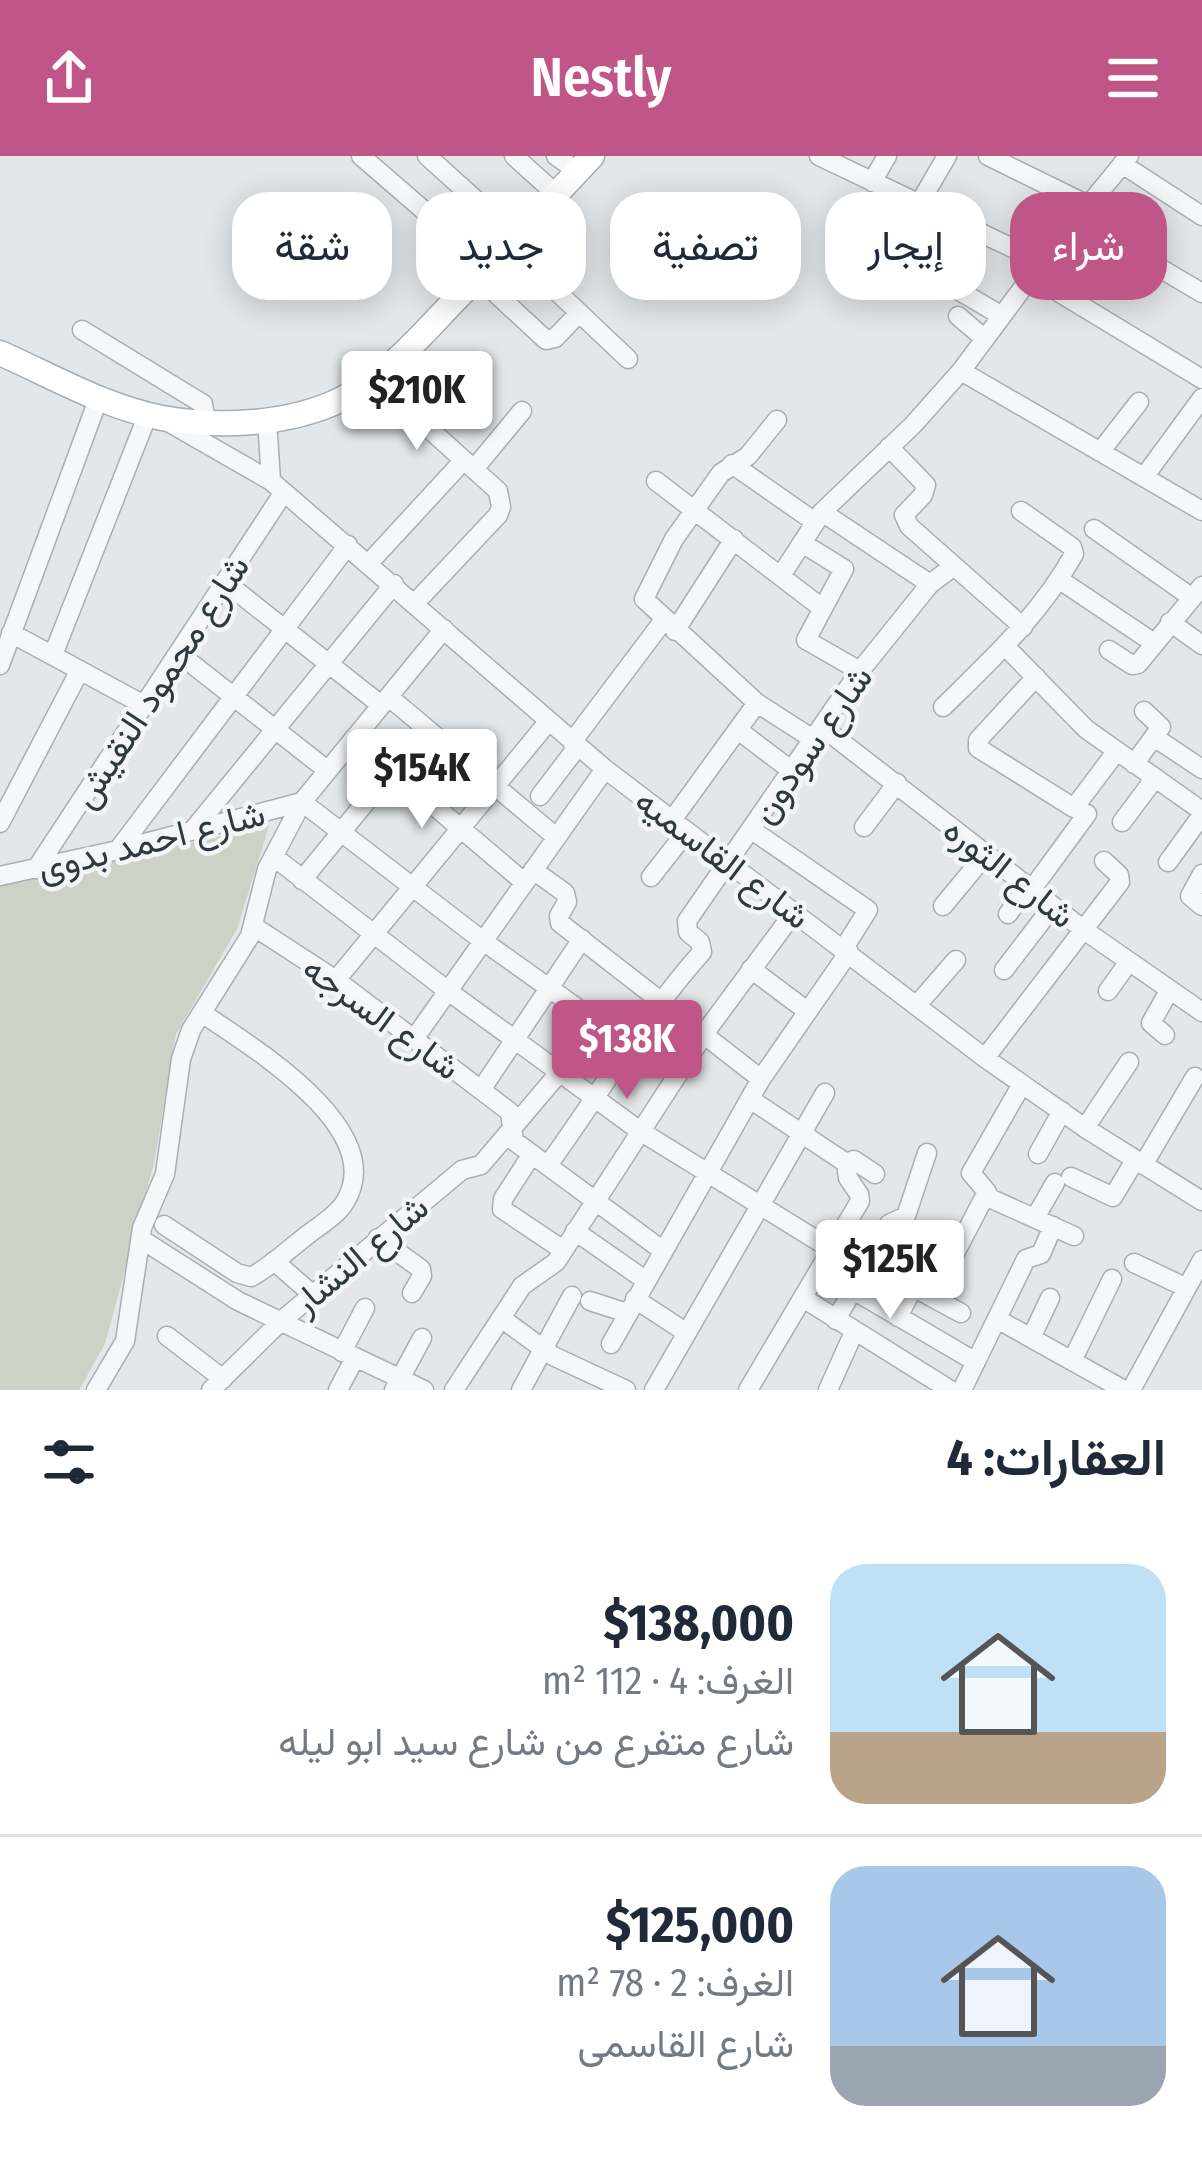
<!DOCTYPE html>
<html lang="ar">
<meta charset="utf-8">
<style>
body{margin:0;font-family:"Fira Sans Condensed",Vazirmatn,sans-serif;background:#f6f6f7;color:#1f2937;direction:rtl;height:100vh;display:flex;flex-direction:column;font-size:45px;white-space:nowrap}
*{box-sizing:border-box;margin:0}
p{font-size:39px;color:#747a83}
.icon{flex:none;width:66px;height:66px;fill:none;stroke:currentColor;stroke-width:2;stroke-linecap:round;stroke-linejoin:round}
.map{position:relative;height:1234px;overflow:hidden;direction:ltr}
.sheet{display:flex;flex-direction:column;background:#fff;flex:1}
.sheet>*{flex:none}
.top-card{position:absolute;left:36px;top:36px;width:1131px;height:108px;direction:rtl;display:flex;gap:24px}
.price{position:absolute;translate:-50% -102px;padding:0 27px;border-radius:12px;background:#fff;color:#222;font-size:39px;line-height:78px;filter:drop-shadow(0 3px 6px #0008)}
.price::after{content:'';position:absolute;left:50%;top:72px;width:36px;height:27px;margin-left:-18px;background:inherit;clip-path:polygon(0 0,100% 0,50% 100%)}
.price.on{background:#c05687;color:#fff}
ul{padding:0;list-style:none}
li{display:flex;align-items:center;gap:36px;height:300px;padding:0 36px}
li+li{border-top:3px solid #e0e1e3}
li span{display:grid;place-items:center;flex:none;width:336px;height:240px;border-radius:36px;color:#555}
li>.icon{margin-inline-start:auto}
span .icon{width:144px;height:144px;fill:#fffc;stroke-width:1}
li b{font-size:51px}
h2{display:flex;justify-content:space-between;align-items:center;height:144px;padding:0 36px;font-size:51px}
.pill{padding:0 42px;border-radius:36px;background:#fff;box-shadow:0 6px 30px #0003;font-size:42px;line-height:108px}
.pill.on{background:#c05687;color:#fff}
header{display:flex;justify-content:space-between;align-items:center;height:156px;padding:0 36px;background:#c05687;color:#fff;font-size:54px;font-weight:600}
.map>svg:first-child{display:block}
</style>
<header><svg class="icon" aria-label="menu" viewBox="0 0 24 24"><path d="M4 6h16M4 12h16M4 18h16"/></svg>Nestly<svg class="icon" aria-label="share" viewBox="0 0 24 24"><path d="M12 15V3M7 8l5-5 5 5M5 13v7h14v-7"/></svg></header>
<div class="map">
<svg width="1202" height="1234" viewBox="0 0 1202 1234">
<rect width="100%" height="100%" fill="#e3e7e9"/>
<path fill="#ccd2c5" d="M 269,670 L 237,773 L 176,878 L 154,1007 L 105,1188 L 79,1234 L 0,1234 L 0,727 Z"/>
<g fill="none" stroke-linecap="round" stroke-linejoin="round">
<g stroke="#a8afb3" stroke-width="21">
<path id="minor" d="M 361,0 L 488,110
M 427,0 L 516,80
M 514,0 L 556,38
M 556,0 L 577,15
M 819,0 L 1042,106
M 988,0 L 1088,49
M 1122,8 L 1202,60
M 872,26 L 887,0
M 919,48 L 947,0
M 1077,63 L 1202,137
M 861,77 L 1002,160
M 1032,120 L 1202,223
M 478,121 L 546,184 L 555,182 L 579,157
M 550,129 L 628,203
M 958,160 L 985,183
M 82,174 L 203,248 L 206,266
M 961,215 L 1202,355
M 374,223 L 498,335 L 501,351 L 498,359 L 415,447
M 267,263 L 271,325
M 777,264 L 748,300 L 721,317 L 674,383 L 644,443 L 757,547 L 813,583
M 168,266 L 271,325 L 605,613 L 985,902 L 1085,972 L 1202,1045
M 889,291 L 926,329 L 923,339 L 904,359 L 909,370 L 1023,471
M 1100,296 L 1139,246
M 732,308 L 815,366
M 474,313 L 522,255
M 1144,321 L 1202,242
M 656,325 L 822,452
M 822,356 L 930,428
M 1094,373 L 1191,441
M 802,387 L 844,413 L 806,484 L 860,515
M 369,407 L 464,304
M 782,418 L 822,356 L 913,269 L 961,215 L 1042,106 L 1129,0
M 1060,424 L 1154,487
M 225,426 L 381,549
M 1170,466 L 1202,489
M 675,475 L 734,383
M 11,477 L 144,549
M 1005,490 L 1086,573 L 1202,655
M 1109,494 L 1132,509 L 1138,508 L 1202,430
M 178,497 L 327,614
M 53,499 L 148,258
M 0,509 L 99,241
M 1036,521 L 978,584 L 978,592 L 1074,652 L 1116,596
M 389,541 L 556,681
M 943,551 C 991,504 1041,458 1074,398 L 1072,391 L 1021,355
M 822,571 L 1084,774 L 1202,856
M 738,574 L 792,615
M 1154,581 L 1202,613
M 354,582 L 524,726
M 572,586 L 664,464
M 1134,608 L 1161,571 L 1144,555
M 540,640 L 578,590
M 302,646 L 483,785 L 587,859
M 672,664 L 757,547
M 1122,666 L 1155,622
M 0,667 L 80,514
M 864,671 L 897,627
M 193,674 L 394,428
M 752,674 L 868,754 L 844,792
M 118,694 L 348,389
M 274,701 L 448,835 L 640,975 L 831,1093
M 1168,706 L 1202,659
M 36,713 L 284,336
M 533,714 L 565,737 L 567,746 L 559,760 L 560,767 L 761,923
M 1202,718 L 1190,740 L 1202,750
M 0,720 L 118,694 L 302,646
M 651,721 L 687,675
M 302,724 L 392,614
M 1032,733 L 1087,658
M 943,750 L 986,698
M 1008,758 L 1028,731
M 253,770 L 336,824 L 510,956 L 514,985 L 662,1094
M 751,813 L 807,855
M 1004,814 L 1053,750
M 336,824 L 548,566
M 1108,835 L 1128,807
M 917,849 L 956,804
M 1165,879 L 1151,867 L 1169,835
M 414,883 L 605,613
M 985,902 L 1120,726 L 1119,719 L 1104,705
M 481,934 L 582,783
M 750,943 L 846,1007 L 854,1004 L 875,1018
M 1085,972 L 1129,906
M 532,998 L 503,1043 L 502,1053 L 563,1094
M 1038,998 L 1062,955
M 548,1009 C 600,938 643,862 702,796 L 700,786 L 688,776 L 687,765 L 860,515 L 930,428 L 954,410
M 1143,1009 L 1195,921
M 1071,1021 L 1113,1041 L 1135,1004
M 985,1040 L 1074,1080
M 1035,1062 L 1055,1027
M 164,1069 L 237,1117 L 251,1121 C 272,1110 291,1091 310,1077 C 322,1068 337,1059 345,1046 C 390,973 250,890 202,857
M 575,1075 L 645,1124
M 378,1082 L 421,1113 L 422,1120 L 412,1137
M 141,1083 L 238,1145 L 424,1234
M 274,1105 L 313,1139
M 1134,1107 L 1185,1131
M 819,1114 L 976,1206
M 913,1131 L 961,1157
M 803,1142 L 950,1234
M 635,1143 L 687,1177
M 590,1145 L 627,1157
M 898,1161 L 928,1103 L 945,1108 L 952,1103 L 987,1036 L 971,1017 L 1022,928
M 501,1162 L 553,1200 L 626,1234
M 997,1163 L 1124,1234
M 836,1164 L 889,1068 L 906,1060 L 927,997
M 167,1180 L 223,1223
M 1031,1182 L 1050,1142
M 611,1188 L 761,923 L 849,796
M 342,1196 L 365,1152
M 1072,1205 L 1112,1123
M 96,1234 L 125,1185 L 142,1072 L 165,1018 L 181,903 L 191,874 L 250,780 L 267,713 L 302,646 L 444,473
M 211,1234 L 280,1166 L 462,1014 L 481,1009 L 559,917
M 338,1234 L 355,1202
M 394,1234 L 422,1182
M 454,1234 L 522,1130 L 556,1106 L 704,878 L 795,755
M 521,1234 L 572,1140
M 654,1234 L 825,937
M 748,1234 L 860,1045 L 859,1038 L 848,1022 L 846,1007
M 828,1234 L 854,1176
M 962,1234 L 1026,1103 L 1041,1098 L 1053,1070
M 1131,1234 L 1202,1104"/>
</g>
<g stroke="#a3afb4" stroke-width="27">
<path id="major" d="M 0,197 C 52,220 105,251 162,262 C 218,272 290,269 342,243 C 388,220 424,176 459,140 C 504,94 548,47 592,0"/>
</g>
<use href="#minor" stroke="#f5f7f8" stroke-width="18"/>
<use href="#major" stroke="#fff" stroke-width="24"/>
</g>
<g text-anchor="middle" stroke-width="9" stroke-linejoin="round" paint-order="stroke">
<g font-size="36" fill="#2c393f" stroke="#f2f6f7">
<text transform="translate(160 525) rotate(-57)" y="13">شارع محمود النقيش</text>
<text transform="translate(811 588) rotate(-55)" y="13">شارع سودون</text>
<text transform="translate(151 684) rotate(-14)" y="13">شارع احمد بدوى</text>
<text transform="translate(723 702) rotate(37)" y="13">شارع القاسميه</text>
<text transform="translate(1010 716) rotate(38)" y="13">شارع الثوره</text>
<text transform="translate(382 861) rotate(36)" y="13">شارع السرجه</text>
<text transform="translate(360 1098) rotate(-40)" y="13">شارع النشار</text>
</g>
</g>
</svg>
<b class="price" style="left:417px;top:297px">$210K</b>
<b class="price" style="left:422px;top:675px">$154K</b>
<b class="price on" style="left:627px;top:946px">$138K</b>
<b class="price" style="left:890px;top:1166px">$125K</b>
<div class="top-card">
<a class="pill on">شراء</a>
<a class="pill">إيجار</a>
<a class="pill">تصفية</a>
<a class="pill">جديد</a>
<a class="pill">شقة</a>
</div>
</div>
<section class="sheet">
<h2>العقارات: 4<svg class="icon" aria-label="filters" viewBox="0 0 24 24"><path d="M4 7h16M4 17h16"/><circle cx="9" cy="7" r="2"/><circle cx="15" cy="17" r="2"/></svg></h2>
<ul>
<li><span style="background:linear-gradient(#bfe0f5 70%,#b9a48a 0)"><svg class="icon" aria-label="home" viewBox="0 0 24 24"><path d="M3 11l9-7 9 7M6 9v11h12V9"/></svg></span><div><b>$138,000</b><p>الغرف: 4 · 112 m²</p><p>شارع متفرع من شارع سيد ابو ليله</p></div></li>
<li><span style="background:linear-gradient(#a9c7e8 75%,#9aa5b1 0)"><svg class="icon" aria-label="home" viewBox="0 0 24 24"><path d="M3 11l9-7 9 7M6 9v11h12V9"/></svg></span><div><b>$125,000</b><p>الغرف: 2 · 78 m²</p><p>شارع القاسمى</p></div></li>
</ul>
</section>
